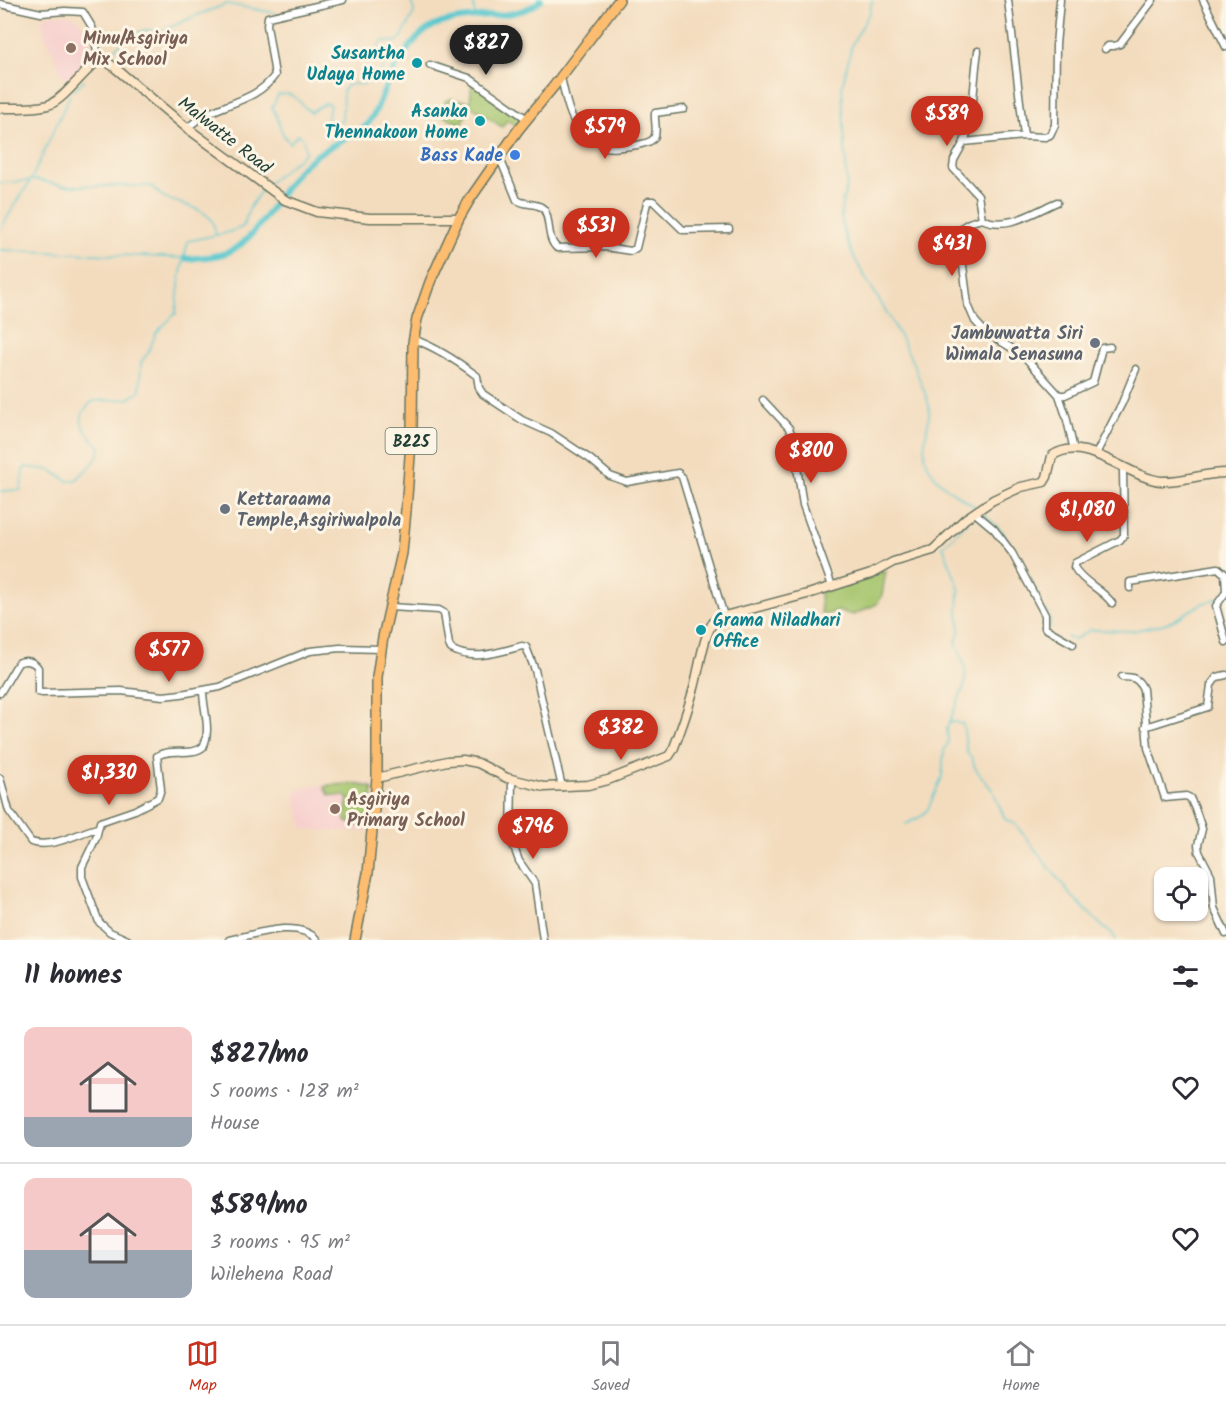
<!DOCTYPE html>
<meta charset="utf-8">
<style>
body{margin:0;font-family:Kalam,sans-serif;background:#f2f2f3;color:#2b2b33;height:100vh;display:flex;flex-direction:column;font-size:22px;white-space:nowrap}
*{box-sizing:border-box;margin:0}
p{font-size:20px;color:#7c7c81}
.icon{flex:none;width:33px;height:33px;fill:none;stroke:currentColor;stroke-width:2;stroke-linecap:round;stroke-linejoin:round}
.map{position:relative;height:940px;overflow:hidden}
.panel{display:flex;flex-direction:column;background:#fff;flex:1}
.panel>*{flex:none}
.fabs{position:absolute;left:1154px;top:867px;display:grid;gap:12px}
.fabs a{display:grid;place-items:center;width:54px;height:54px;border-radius:12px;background:#fff;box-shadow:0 2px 4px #0004;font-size:30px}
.price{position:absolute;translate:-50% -51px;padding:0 14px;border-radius:21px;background:#c8321e;color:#fff;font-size:20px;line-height:39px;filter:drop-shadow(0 2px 3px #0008)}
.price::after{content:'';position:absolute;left:50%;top:36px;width:18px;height:14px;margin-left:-9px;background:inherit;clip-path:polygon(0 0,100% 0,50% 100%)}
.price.on{background:#222;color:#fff}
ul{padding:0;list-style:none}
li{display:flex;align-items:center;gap:18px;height:150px;padding:0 24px}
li+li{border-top:2px solid #e1e1e2}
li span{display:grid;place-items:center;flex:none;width:168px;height:120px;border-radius:12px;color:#555}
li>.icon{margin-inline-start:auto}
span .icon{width:72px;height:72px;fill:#fffc;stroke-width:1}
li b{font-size:26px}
h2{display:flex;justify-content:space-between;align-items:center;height:72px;padding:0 24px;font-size:26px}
.tab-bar{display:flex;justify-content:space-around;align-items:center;height:84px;border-top:2px solid #e1e1e2;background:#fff;font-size:16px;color:#7c7c81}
.tab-bar a{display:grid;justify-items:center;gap:3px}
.tab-bar .on{color:#c8321e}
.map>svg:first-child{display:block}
</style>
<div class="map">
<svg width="1226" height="940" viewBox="0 0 1226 940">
<rect width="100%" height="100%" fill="#fcf5e5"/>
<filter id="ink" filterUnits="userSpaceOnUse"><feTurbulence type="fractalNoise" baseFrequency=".0167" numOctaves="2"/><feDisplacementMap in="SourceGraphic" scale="12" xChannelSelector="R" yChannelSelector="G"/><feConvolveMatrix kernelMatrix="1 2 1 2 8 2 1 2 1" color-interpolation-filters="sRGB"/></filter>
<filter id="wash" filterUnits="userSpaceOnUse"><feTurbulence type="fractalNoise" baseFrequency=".008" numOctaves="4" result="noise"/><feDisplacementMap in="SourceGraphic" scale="24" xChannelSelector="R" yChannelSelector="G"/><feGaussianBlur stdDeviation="1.35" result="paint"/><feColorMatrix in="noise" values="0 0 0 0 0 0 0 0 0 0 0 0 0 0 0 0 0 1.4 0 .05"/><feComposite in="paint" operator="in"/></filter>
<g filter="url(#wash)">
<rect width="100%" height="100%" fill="#f3dcbe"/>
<path fill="#f7d0cd" d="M 53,14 L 71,15 L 79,20 L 91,43 L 92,61 L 76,77 L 72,78 L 63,77 L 42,27 L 42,18 L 44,16 Z
M 361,783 L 372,783 L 369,831 L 325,831 L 303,829 L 296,801 L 296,792 L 302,788 L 316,785 Z"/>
<path fill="#a5c56c" stroke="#628150" stroke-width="1.5" d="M 472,81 L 527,119 L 520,128 L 507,120 L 502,127 L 471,106 L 469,107 L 462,125 L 444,116 L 445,101 L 451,99 L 470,102 Z
M 886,570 L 882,595 L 877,604 L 853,615 L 838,611 L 823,615 L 821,612 L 820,592 Z
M 354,784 L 371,787 L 373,790 L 369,825 L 364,827 L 347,822 L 345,819 L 348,798 L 345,796 L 329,795 L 325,787 L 329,785 Z"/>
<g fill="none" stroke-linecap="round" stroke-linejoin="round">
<path stroke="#59c7ce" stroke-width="1.5" d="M 473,0 L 475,16
M 872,0 L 870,12 L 852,44 L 842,87 L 847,186 C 844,195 841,203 841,212 C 841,247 875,291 891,320 C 903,341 914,363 922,386 C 926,395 930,404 929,413 C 929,429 920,446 927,463 C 938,487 957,494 977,508
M 105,56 L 133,35 L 145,30 L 162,31 L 195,16 L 227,4 L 275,13
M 73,91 L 84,80
M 0,183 L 37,180 L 65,186 L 152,186 C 166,207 200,202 212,221 C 214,225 215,230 216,235
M 267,184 L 305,153 L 304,140 L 298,134 L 290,143 C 280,135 279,118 272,107 L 278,95 C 300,91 296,103 311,112 L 325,103 L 330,105 L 327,121 L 334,124 L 342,120 L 343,91 L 347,85 C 367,83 377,87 384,64 C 377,56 376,51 382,41 L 396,42 L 401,38 L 413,15 L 414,10 L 410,0
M 0,229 L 31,180 L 70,95
M 0,250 L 184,258
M 0,491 L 21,490 L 23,470 L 26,467 L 50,470 L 68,481 L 76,480 C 85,470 100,461 100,447 C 86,432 70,420 93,401 L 128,399 L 138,393 L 140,388 L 141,362 L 148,353 L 156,333 L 176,313 L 180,277 L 188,241 L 226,233 L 243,227 L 250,207 L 262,189
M 981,511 L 1002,531 L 1015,553
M 1019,560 L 1038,595
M 1046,610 L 1050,619 L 1050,627
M 1067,637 L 1074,640 L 1090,630 L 1132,631 L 1160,625 L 1173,621 L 1201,604 L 1219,598
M 949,721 L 963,724 L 967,753 L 972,758 L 975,768 L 993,791 L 1005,819 L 1016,825 L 1070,894 L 1105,929 L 1112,933 L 1116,940
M 906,824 L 920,817 L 928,809 L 942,777 L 944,750 L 948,743 L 947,728 L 965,684 L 965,667 L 956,642 L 960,630 L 958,614 L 959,588 L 943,546 L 968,522"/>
<path stroke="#59c7ce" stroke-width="6" d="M 185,258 L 189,259 C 203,257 222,257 234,249 C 261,233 277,194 299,170 C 316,152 343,140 365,127 C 375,117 378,104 384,91 C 392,71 411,39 430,28 C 461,10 516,24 541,0"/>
</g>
</g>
<g filter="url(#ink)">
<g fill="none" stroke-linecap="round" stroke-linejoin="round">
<g stroke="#697564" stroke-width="9">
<path id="street" d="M 1008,0 L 1024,136
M 1203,0 L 1226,47
M 0,4 L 41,13 L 65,11 L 83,12 L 92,27 L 99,60
M 1105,49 L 1108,46 L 1114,46 L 1120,44 L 1153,0
M 430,65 L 469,78 L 527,119
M 561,78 C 567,99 568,133 597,133 L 606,147 C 615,149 650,145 654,138 C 658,132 654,120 655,113 L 684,109
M 187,128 C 194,123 200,117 207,114 C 231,102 259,98 275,75 L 267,25 L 268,17 L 343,0
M 964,142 C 975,113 973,82 978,51
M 499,156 L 517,200 C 524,205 534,203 541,207 C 552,213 545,238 557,248 L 605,247 L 631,251 L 636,248 L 647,203 L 649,201 L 653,201 L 683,230 L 729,229
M 1057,202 C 1034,212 1007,231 982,219 C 971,222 963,223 959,234 L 968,305 L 975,321 L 985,332 L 1023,355 L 1059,395 L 1066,416 L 1074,450
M 982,219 L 978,195 L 953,168 L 954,160 L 964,142 L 1024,136 L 1045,137 L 1050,135 L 1055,125 L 1056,45 L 1060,0
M 413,339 C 436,347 457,361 477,376 L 479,388 L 483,394 L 522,420 L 551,433 L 590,459 L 610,476 L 627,482 L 678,473 L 682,477 L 724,616
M 1059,395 L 1065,395 L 1093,382 L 1102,348 L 1110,347
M 763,400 L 789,428 L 792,436 L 803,505 L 832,586
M 1096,454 L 1122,403 L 1136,369
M 975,513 L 994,529 L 1012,553 L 1045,615 L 1045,628 L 1073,644
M 1130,588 L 1130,582 L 1218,568 L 1225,574 L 1226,592 L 1216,606 L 1226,642
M 1112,603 C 1102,589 1082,582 1074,567 L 1075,563 L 1120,540 L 1124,535 L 1123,471 L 1124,467
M 390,607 L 439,610 L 444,613 L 449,645 L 451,649 C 473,662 499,652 522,646 L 526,647 L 535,670 L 562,787
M 1122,677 C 1133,677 1138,678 1143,689 L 1148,748 L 1165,798 L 1186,796 L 1190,798 L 1196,811 L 1202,829 L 1198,845 L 1199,852 L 1211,875 L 1214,908 L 1226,934
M 0,693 L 18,663 C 25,659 34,661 38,668 L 38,692 L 42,693 L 121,691 L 163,696 L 181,694 L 220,687 L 310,651 L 340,648 L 381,649
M 1145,727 L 1208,707 L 1211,685 L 1217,677 L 1226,675
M 0,778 L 9,811 L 31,842 C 52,849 78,833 97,828
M 512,779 L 511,839 L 519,861 L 535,884 L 543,940
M 128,940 L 110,932 L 99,922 L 82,877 L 82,867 L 96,838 L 100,822 L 135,810 L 158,798 L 161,789 L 157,756 C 172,747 190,757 203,747 C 212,730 203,709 203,691
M 229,940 C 253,935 298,918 317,940"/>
</g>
<g stroke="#697564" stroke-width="11">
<path id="secondary" d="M 0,108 C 15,108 34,109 48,105 C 66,100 91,60 102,60 C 106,60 111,65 114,67 L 187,128 L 285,200 L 317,212 L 370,218 L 459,218
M 377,778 L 447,761 L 463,760 L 478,763 L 507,778 L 544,787 L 588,785 L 608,780 L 669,756 L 673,750 C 681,730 688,709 694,688 C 699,671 704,628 717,618 L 811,593 L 871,574 L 893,562 L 933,550 L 965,519 L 993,500 L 1021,487 L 1044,482 L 1047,477 L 1052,456 C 1084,433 1129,478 1161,481 C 1182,482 1204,473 1226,473"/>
</g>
<g stroke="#697564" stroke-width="12">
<path id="primary" d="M 355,940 L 368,873 L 377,778 L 377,677 L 383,637 L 402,553 L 406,510 L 412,429 L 413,343 L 417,319 L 430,282 L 459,218 L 470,199 L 518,130 L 554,86 L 619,0"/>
</g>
<use href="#street" stroke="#fff" stroke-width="6"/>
<use href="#secondary" stroke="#fee5c5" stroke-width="8"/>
<use href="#primary" stroke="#fcbd6f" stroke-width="9"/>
</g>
</g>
<g fill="#8d6e63" stroke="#fcf5e5" stroke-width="2">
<circle cx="71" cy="48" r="6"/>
<circle cx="335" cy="809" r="6"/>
</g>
<g fill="#0f9aa8" stroke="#fcf5e5" stroke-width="2">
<circle cx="417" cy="63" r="6"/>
<circle cx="480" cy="121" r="6"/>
<circle cx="701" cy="630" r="6"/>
</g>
<circle fill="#3f7fe0" stroke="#fcf5e5" stroke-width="2" cx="515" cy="155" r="6"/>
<g fill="#6b7280" stroke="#fcf5e5" stroke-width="2">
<circle cx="1095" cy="343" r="6"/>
<circle cx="225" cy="509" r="6"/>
</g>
<g text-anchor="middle" stroke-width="6" stroke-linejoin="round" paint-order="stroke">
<rect fill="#fcf5e5" stroke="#617469" stroke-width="1.5" x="385.5" y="428" width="51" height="26" rx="4.5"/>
<g font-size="16" font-weight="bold" fill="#1f3d34">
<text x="411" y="447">B225</text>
</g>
<g font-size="18" font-weight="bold" fill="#785e54" stroke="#fcf5e5" text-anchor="start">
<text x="83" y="44">Minu/Asgiriya<tspan x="83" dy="21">Mix School</tspan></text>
<text x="347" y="805">Asgiriya<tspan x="347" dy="21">Primary School</tspan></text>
</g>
<g font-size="18" font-weight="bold" fill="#0d838f" stroke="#fcf5e5" text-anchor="end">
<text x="405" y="59">Susantha<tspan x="405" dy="21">Udaya Home</tspan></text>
<text x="468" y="117">Asanka<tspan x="468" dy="21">Thennakoon Home</tspan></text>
<text x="713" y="626" text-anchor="start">Grama Niladhari<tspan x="713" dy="21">Office</tspan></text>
</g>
<g font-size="18" fill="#1f3d34" stroke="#fcf5e5">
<text transform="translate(225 135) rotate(38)" y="6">Malwatte Road</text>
</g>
<g font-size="18" font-weight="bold" fill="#366cbe" stroke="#fcf5e5" text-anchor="end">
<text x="503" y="161">Bass Kade</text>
</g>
<g font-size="18" font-weight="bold" fill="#5b616d" stroke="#fcf5e5" text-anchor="end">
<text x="1083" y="339">Jambuwatta Siri<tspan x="1083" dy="21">Wimala Senasuna</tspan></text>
<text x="237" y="505" text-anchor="start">Kettaraama<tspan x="237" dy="21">Temple,Asgiriwalpola</tspan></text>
</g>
</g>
</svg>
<div class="fabs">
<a><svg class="icon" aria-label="locate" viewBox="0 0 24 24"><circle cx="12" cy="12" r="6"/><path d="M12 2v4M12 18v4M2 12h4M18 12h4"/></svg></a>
</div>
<b class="price on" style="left:486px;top:76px">$827</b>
<b class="price" style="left:947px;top:147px">$589</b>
<b class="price" style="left:605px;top:160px">$579</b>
<b class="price" style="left:596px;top:259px">$531</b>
<b class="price" style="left:952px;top:277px">$431</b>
<b class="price" style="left:811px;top:484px">$800</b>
<b class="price" style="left:1087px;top:543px">$1,080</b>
<b class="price" style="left:169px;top:683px">$577</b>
<b class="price" style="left:621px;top:761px">$382</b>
<b class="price" style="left:109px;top:806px">$1,330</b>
<b class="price" style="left:533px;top:860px">$796</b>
</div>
<section class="panel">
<h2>11 homes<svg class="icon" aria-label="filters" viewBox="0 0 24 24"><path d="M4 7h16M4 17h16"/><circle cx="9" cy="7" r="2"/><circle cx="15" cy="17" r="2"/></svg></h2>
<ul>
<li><span style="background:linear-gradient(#f6c9c9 75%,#9aa5b1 0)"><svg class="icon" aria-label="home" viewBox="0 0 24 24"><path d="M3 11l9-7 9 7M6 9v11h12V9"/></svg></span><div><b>$827/mo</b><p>5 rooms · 128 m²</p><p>House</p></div><svg class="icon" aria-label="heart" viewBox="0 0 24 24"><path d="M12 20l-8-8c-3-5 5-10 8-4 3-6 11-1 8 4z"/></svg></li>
<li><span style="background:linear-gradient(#f6c9c9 60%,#9aa5b1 0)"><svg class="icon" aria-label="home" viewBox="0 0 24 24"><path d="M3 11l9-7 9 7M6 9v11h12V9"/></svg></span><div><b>$589/mo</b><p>3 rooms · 95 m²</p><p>Wilehena Road</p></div><svg class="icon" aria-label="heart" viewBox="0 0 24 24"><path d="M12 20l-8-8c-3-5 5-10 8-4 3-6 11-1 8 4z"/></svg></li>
</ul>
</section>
<nav class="tab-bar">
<a class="on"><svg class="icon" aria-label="map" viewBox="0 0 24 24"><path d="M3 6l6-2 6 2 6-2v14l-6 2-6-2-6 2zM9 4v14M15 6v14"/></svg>Map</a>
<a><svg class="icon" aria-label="saved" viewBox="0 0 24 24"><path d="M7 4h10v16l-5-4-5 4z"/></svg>Saved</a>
<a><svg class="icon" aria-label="home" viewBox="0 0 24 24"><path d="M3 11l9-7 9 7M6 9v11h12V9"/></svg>Home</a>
</nav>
